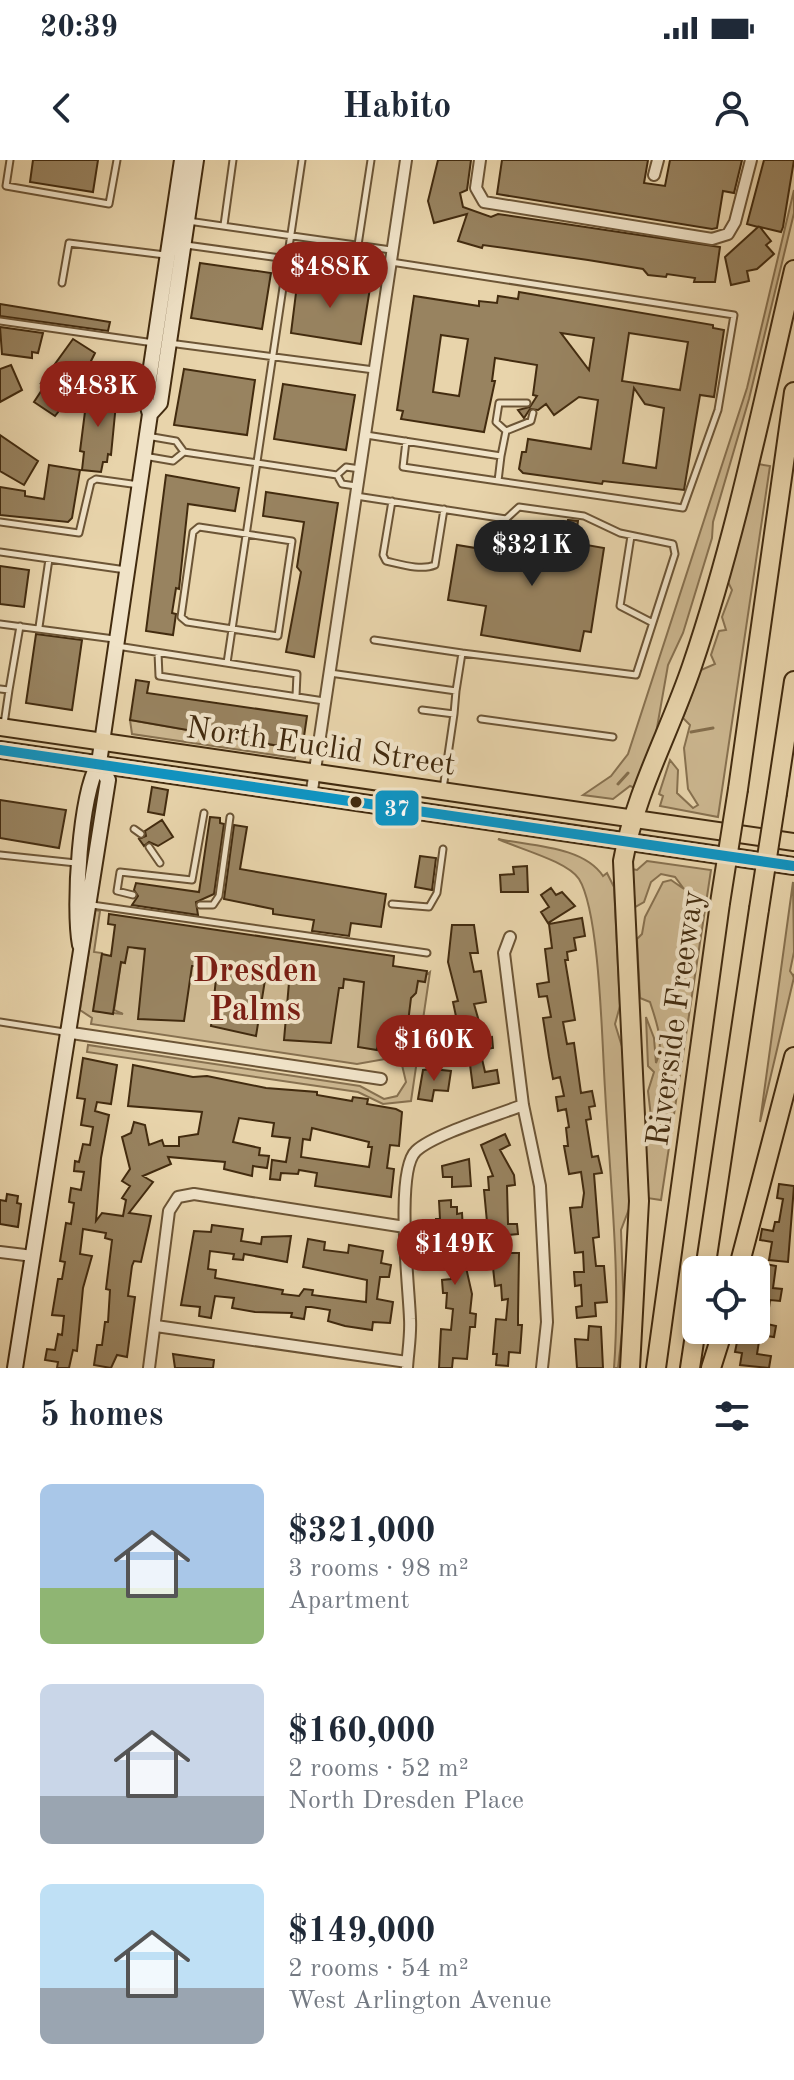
<!DOCTYPE html>
<meta charset="utf-8">
<style>
body{margin:0;font-family:"Old Standard TT",serif;background:#f6f6f7;color:#1f2937;height:100vh;display:flex;flex-direction:column;font-size:30px;white-space:nowrap}
*{box-sizing:border-box;margin:0}
p{font-size:26px;color:#747a83}
.icon{flex:none;width:44px;height:44px;fill:none;stroke:currentColor;stroke-width:2;stroke-linecap:round;stroke-linejoin:round}
.map{position:relative;height:1208px;overflow:hidden}
.drawer{display:flex;flex-direction:column;background:#fff;flex:1}
.drawer>*{flex:none}
.buttons{position:absolute;left:682px;top:1096px;display:grid;gap:16px}
.buttons a{display:grid;place-items:center;width:88px;height:88px;border-radius:12px;background:#fff;box-shadow:0 4px 12px #0003;font-size:40px}
.price{position:absolute;translate:-50% -68px;padding:0 18px;border-radius:28px;background:#8f2418;color:#fff;font-size:26px;line-height:52px;filter:drop-shadow(0 2px 4px #0008)}
.price::after{content:'';position:absolute;left:50%;top:48px;width:24px;height:18px;margin-left:-12px;background:inherit;clip-path:polygon(0 0,100% 0,50% 100%)}
.price.current{background:#222;color:#fff}
ul{padding:0;list-style:none}
li{display:flex;align-items:center;gap:24px;height:200px;padding:0 40px}
li span{display:grid;place-items:center;flex:none;width:224px;height:160px;border-radius:12px;color:#555}
li>.icon{margin-inline-start:auto}
span .icon{width:96px;height:96px;fill:#fffc;stroke-width:1}
li b{font-size:34px}
h2{display:flex;justify-content:space-between;align-items:center;height:96px;padding:0 40px;font-size:34px}
.status{display:flex;justify-content:space-between;align-items:center;height:56px;padding:0 40px;background:#fff;direction:ltr}
.status svg{height:22px;fill:currentColor}
header{display:flex;justify-content:space-between;align-items:center;height:104px;padding:0 40px;background:#fff;font-size:36px;font-weight:700}
.map>svg:first-child{display:block}
</style>
<div class="status"><b>20:39</b><svg viewBox="0 0 49 12"><path d="M0 12V9h3v3zM5 12V6h3v6zM10 12V3h3v9zM15 12V0h3v12zM26 1h20v11H26zM47 4h2v5h-2z"/></svg></div>
<header><svg class="icon" aria-label="back" viewBox="0 0 24 24"><path d="M15 5l-7 7 7 7"/></svg>Habito<svg class="icon" aria-label="person" viewBox="0 0 24 24"><circle cx="12" cy="8" r="4"/><path d="M4 21q1-7 8-7t8 7"/></svg></header>
<div class="map">
<svg width="794" height="1208" viewBox="0 0 794 1208">
<rect width="100%" height="100%" fill="#e8d4ab"/>
<filter id="stains"><feTurbulence type="fractalNoise" baseFrequency=".0025" numOctaves="4"/><feColorMatrix values="0 0 0 0 .2 0 0 0 0 .09 0 0 0 0 .02 0 0 0 .5 -.17"/></filter>
<radialGradient id="worn" r=".72"><stop offset=".6" stop-color="#630" stop-opacity="0"/><stop offset="1" stop-color="#630" stop-opacity=".3"/></radialGradient>
<path fill="#ccb790" stroke="#877150" stroke-width="2" d="M 794,30 L 794,53 L 749,239 L 713,362 L 712,378 L 683,473 L 668,505 L 655,579 L 635,628 L 630,626 L 613,639 L 583,635 L 611,616 L 628,594 L 747,228 Z
M 758,304 L 770,306 L 718,657 L 660,646 L 663,636 L 659,634 L 670,600 L 678,610 L 677,633 L 693,648 L 698,645 L 688,629 L 684,588 L 690,565 L 683,558 L 701,510 L 715,504 L 711,495 L 719,471 L 726,470 L 722,457 L 732,430 L 728,422 Z
M 130,560 L 296,589 L 295,598 L 132,574 Z
M 498,679 C 531,686 583,686 603,716 L 607,713 L 614,727 L 620,846 L 615,864 L 624,893 L 629,1008 L 629,1049 L 621,1070 L 624,1155 L 618,1208 L 614,1208 C 621,1115 610,1022 605,929 C 602,884 600,753 579,719 C 567,701 519,689 498,679 Z
M 647,701 L 711,710 L 661,1040 L 647,1038 L 645,963 L 651,957 L 648,931 L 654,912 L 648,906 L 646,857 L 654,878 L 656,903 C 665,883 656,861 650,842 L 640,838 L 637,779 L 642,774 L 645,757 L 663,722 L 671,720 L 684,729 L 675,717 L 661,714 L 651,722 L 644,742 L 635,747 L 632,709 L 637,710 Z
M 793,722 L 794,792 L 790,811 L 794,817 L 760,962 Z
M 95,750 L 100,751 L 94,792 L 102,793 L 94,851 L 123,854 L 114,850 L 121,802 L 125,803 L 124,782 L 135,788 L 389,826 L 418,821 L 430,812 L 411,941 L 383,944 L 358,932 L 87,892 L 88,885 L 360,926 L 384,939 L 397,936 L 406,922 L 402,905 L 385,899 L 357,904 L 91,864 L 92,858 L 80,850 Z"/>
<g fill="none" stroke-linecap="round" stroke-linejoin="round">
<path stroke="#846e4d" stroke-width="3" d="M 691,572 L 713,568
M 618,624 L 628,613
M 794,817 L 794,815"/>
</g>
<path fill="#988360" stroke="#422b0f" stroke-width="2" fill-rule="evenodd" d="M 33,0 L 98,0 L 93,32 L 30,22 Z
M 438,0 L 471,0 L 467,30 L 460,33 L 463,47 L 491,57 L 498,54 L 720,87 L 715,122 L 694,122 L 695,118 L 667,114 L 666,117 L 648,115 L 643,109 L 588,100 L 483,85 L 482,88 L 458,81 L 467,54 L 434,63 L 428,41 Z
M 502,0 L 648,0 L 644,23 L 665,26 L 670,0 L 742,0 L 734,33 L 723,31 L 717,68 L 712,69 L 497,34 Z
M 764,0 L 794,0 L 783,67 L 781,72 L 760,67 L 771,81 L 766,85 L 774,94 L 757,109 L 747,111 L 749,121 L 731,125 L 725,97 L 758,67 L 747,64 Z
M 200,103 L 271,113 L 262,169 L 191,158 Z
M 298,117 L 370,128 L 361,184 L 291,173 Z
M 519,132 L 713,165 L 713,168 L 724,170 L 714,237 L 700,235 L 684,330 L 603,321 L 602,324 L 523,313 L 519,309 L 522,292 L 526,292 L 528,279 L 591,289 L 598,240 L 579,237 L 554,255 L 546,244 L 538,250 L 530,249 L 524,258 L 518,250 L 530,247 L 537,236 L 533,235 L 537,205 L 495,198 L 492,221 L 495,221 L 484,272 L 401,259 L 403,251 L 397,250 L 414,136 L 479,146 L 479,141 L 497,143 L 498,136 L 518,139 ZM 561,173 L 594,178 L 589,210 ZM 629,173 L 688,182 L 680,230 L 622,221 ZM 441,175 L 468,179 L 459,236 L 433,232 ZM 634,228 L 645,244 L 664,248 L 656,308 L 623,303 Z
M 0,144 L 110,162 L 108,171 L 0,156 Z
M 0,167 L 43,173 L 38,193 L 32,192 L 32,198 L 2,194 Z
M 73,179 L 95,193 L 78,227 L 55,256 L 34,242 L 49,219 L 42,222 Z
M 11,205 L 22,230 L 0,242 L 0,209 Z
M 184,209 L 255,220 L 247,275 L 174,265 Z
M 283,224 L 355,235 L 346,290 L 274,279 Z
M 88,228 L 117,233 L 111,295 L 108,294 L 107,302 L 103,302 L 101,312 L 82,310 L 84,292 L 80,291 Z
M 0,275 L 38,301 L 24,325 L 0,311 Z
M 49,305 L 80,310 L 72,358 L 68,362 L 0,355 L 0,327 L 25,331 L 25,336 L 44,339 Z
M 166,315 L 239,328 L 235,351 L 188,344 L 179,429 L 176,428 L 172,453 L 176,454 L 173,475 L 146,471 Z
M 266,332 L 338,343 L 314,497 L 286,492 L 301,412 L 297,407 L 304,362 L 263,356 Z
M 568,360 L 578,361 L 575,383 L 604,388 L 591,472 L 584,471 L 580,491 L 481,475 L 486,446 L 448,440 L 457,385 L 494,391 L 497,371 L 564,382 Z
M 0,406 L 29,410 L 24,447 L 0,444 Z
M 36,474 L 82,480 L 72,550 L 26,543 Z
M 136,520 L 149,522 L 147,533 L 307,556 L 302,590 L 130,560 Z
M 152,627 L 168,630 L 164,655 L 148,652 Z
M 0,640 L 66,650 L 59,688 L 0,678 Z
M 210,657 L 220,658 L 220,663 L 224,664 L 214,734 L 196,742 L 198,755 L 132,745 L 138,736 L 134,730 L 136,723 L 199,732 Z
M 162,660 L 173,677 L 158,686 L 149,682 L 144,686 L 139,679 L 146,676 L 145,671 Z
M 234,665 L 247,667 L 240,709 L 386,734 L 381,767 L 351,763 L 349,776 L 312,771 L 314,760 L 273,754 L 273,749 L 224,739 Z
M 420,696 L 436,698 L 432,730 L 415,727 Z
M 527,706 L 528,732 L 501,732 L 500,715 L 514,714 L 513,707 Z
M 551,728 L 556,735 L 562,732 L 575,746 L 548,763 L 541,752 L 549,747 L 541,735 Z
M 109,754 L 394,796 L 393,806 L 427,811 L 425,822 L 418,821 L 416,833 L 411,838 L 405,887 L 378,884 L 377,890 L 358,887 L 364,822 L 344,819 L 343,828 L 339,828 L 331,883 L 284,880 L 290,811 L 271,808 L 269,821 L 265,820 L 256,876 L 211,866 L 218,800 L 198,797 L 196,806 L 192,806 L 184,861 L 138,859 L 145,789 L 128,787 L 125,803 L 121,802 L 113,854 L 93,851 L 102,794 L 111,796 L 115,765 L 108,764 Z
M 582,758 L 585,776 L 574,778 L 576,790 L 567,792 L 568,800 L 565,800 L 575,860 L 563,862 L 567,884 L 574,883 L 581,933 L 592,931 L 595,946 L 589,947 L 591,959 L 586,960 L 592,997 L 598,996 L 602,1013 L 594,1014 L 599,1077 L 593,1078 L 596,1106 L 604,1106 L 607,1142 L 595,1143 L 596,1156 L 577,1158 L 576,1147 L 582,1146 L 581,1125 L 575,1126 L 574,1112 L 584,1112 L 583,1092 L 575,1093 L 570,1048 L 582,1047 L 584,1033 L 581,1012 L 569,1014 L 564,986 L 568,986 L 566,968 L 569,967 L 566,949 L 558,951 L 556,937 L 564,936 L 560,917 L 553,919 L 549,897 L 543,858 L 551,857 L 547,836 L 539,837 L 537,824 L 549,822 L 545,789 L 552,788 L 549,764 Z
M 452,765 L 474,765 L 478,793 L 470,793 L 474,812 L 481,811 L 486,842 L 474,844 L 484,879 L 492,877 L 493,888 L 480,890 L 485,912 L 497,910 L 499,923 L 473,928 L 468,889 L 463,890 L 453,842 L 458,841 L 448,802 Z
M 83,898 L 117,905 L 111,944 L 97,942 L 95,951 L 109,955 L 101,998 L 96,1061 L 102,1053 L 123,1056 L 126,1040 L 122,1038 L 130,1026 L 122,1021 L 130,1009 L 122,977 L 131,973 L 134,962 L 145,965 L 149,985 L 162,980 L 164,986 L 179,986 L 179,977 L 198,974 L 202,952 L 128,946 L 133,905 L 193,917 L 207,916 L 266,928 L 317,932 L 317,935 L 352,941 L 353,937 L 368,939 L 367,944 L 396,949 L 402,952 L 399,986 L 390,985 L 387,1008 L 394,1009 L 391,1037 L 315,1026 L 317,1013 L 299,1010 L 298,1014 L 281,1013 L 280,1020 L 270,1019 L 272,1000 L 286,1002 L 290,978 L 272,976 L 274,963 L 239,958 L 233,982 L 260,988 L 259,995 L 269,996 L 267,1008 L 253,1006 L 252,1016 L 224,1009 L 225,1002 L 168,997 L 171,1004 L 143,1016 L 153,1022 L 129,1053 L 151,1056 L 149,1066 L 141,1102 L 134,1101 L 132,1106 L 128,1136 L 135,1137 L 127,1197 L 117,1195 L 111,1208 L 94,1205 L 97,1185 L 102,1185 L 105,1162 L 108,1162 L 110,1130 L 106,1129 L 112,1080 L 105,1078 L 106,1073 L 83,1069 L 80,1094 L 92,1096 L 83,1128 L 77,1191 L 73,1190 L 69,1208 L 57,1208 L 58,1202 L 45,1200 L 47,1189 L 55,1190 L 58,1174 L 62,1175 L 64,1156 L 52,1155 L 58,1119 L 62,1119 L 65,1102 L 60,1101 L 66,1063 L 71,1064 L 74,1043 L 69,1042 L 71,1028 L 81,1030 L 84,1012 L 74,1011 L 75,1001 L 79,1002 L 83,984 L 90,985 L 93,967 L 81,965 L 85,939 L 77,938 ZM 312,968 L 369,982 L 368,987 L 372,987 L 369,1007 L 301,997 L 303,979 L 310,980 Z
M 432,909 L 451,911 L 448,931 L 434,930 L 432,941 L 418,939 L 423,910 Z
M 505,974 L 510,985 L 500,990 L 514,1015 L 515,1025 L 507,1026 L 508,1064 L 517,1064 L 518,1074 L 508,1075 L 509,1093 L 519,1093 L 518,1156 L 518,1165 L 522,1165 L 520,1193 L 509,1192 L 508,1206 L 496,1205 L 497,1194 L 493,1194 L 496,1159 L 506,1160 L 508,1139 L 502,1140 L 501,1125 L 495,1126 L 490,1080 L 494,1080 L 493,1062 L 487,1062 L 484,1030 L 489,1030 L 488,1017 L 493,1016 L 481,985 Z
M 469,999 L 471,1026 L 452,1027 L 452,1017 L 443,1017 L 442,1006 Z
M 779,1024 L 794,1026 L 788,1102 L 769,1100 L 772,1082 L 760,1080 L 762,1069 L 773,1071 L 775,1062 L 779,1062 L 783,1039 L 777,1038 Z
M 7,1034 L 18,1036 L 17,1043 L 21,1044 L 18,1067 L 0,1064 L 0,1040 L 6,1041 Z
M 451,1040 L 451,1047 L 457,1047 L 457,1054 L 462,1053 L 465,1103 L 472,1134 L 470,1153 L 476,1154 L 475,1167 L 470,1167 L 467,1199 L 453,1198 L 452,1208 L 439,1208 L 441,1169 L 451,1170 L 453,1149 L 446,1148 L 447,1133 L 443,1133 L 442,1120 L 451,1119 L 451,1091 L 450,1086 L 437,1087 L 436,1059 L 440,1059 L 439,1041 Z
M 212,1065 L 243,1069 L 241,1081 L 261,1084 L 262,1077 L 291,1076 L 287,1102 L 244,1094 L 243,1100 L 233,1099 L 234,1094 L 210,1091 L 208,1109 L 216,1110 L 215,1118 L 283,1130 L 282,1134 L 299,1136 L 304,1129 L 313,1130 L 312,1135 L 366,1142 L 367,1120 L 303,1107 L 308,1079 L 325,1082 L 324,1090 L 348,1093 L 349,1085 L 383,1091 L 381,1103 L 391,1105 L 389,1117 L 380,1117 L 377,1139 L 393,1142 L 390,1163 L 373,1162 L 372,1170 L 345,1166 L 328,1161 L 330,1150 L 311,1147 L 306,1147 L 304,1159 L 291,1157 L 292,1153 L 255,1152 L 232,1148 L 234,1138 L 215,1136 L 211,1158 L 199,1156 L 200,1147 L 181,1145 L 194,1071 L 211,1072 Z
M 760,1103 L 776,1106 L 773,1128 L 782,1129 L 780,1141 L 770,1140 L 767,1164 L 776,1166 L 774,1177 L 760,1175 L 757,1194 L 771,1196 L 769,1208 L 740,1205 L 742,1193 L 735,1192 L 738,1177 L 747,1178 L 749,1170 L 756,1170 Z
M 589,1166 L 601,1167 L 603,1208 L 577,1208 L 575,1179 L 588,1180 Z
M 173,1194 L 214,1200 L 213,1208 L 175,1208 Z"/>
<g fill="none" stroke-linecap="round" stroke-linejoin="round">
<g stroke="#6c5536" stroke-width="9">
<path id="lane" d="M 10,0 L 6,26 L 109,44 L 117,0
M 188,61 L 391,90
M 224,65 L 233,0
M 186,85 L 389,113
M 358,85 L 371,0
M 62,123 L 69,83 L 165,95
M 0,161 L 154,183
M 169,183 L 374,210
M 506,271 L 496,262 L 499,243 L 527,243
M 506,271 L 531,261 L 533,253
M 366,275 L 501,296 L 498,321 L 683,348 L 718,250 L 734,155 L 391,102
M 147,276 L 176,281 L 184,292 L 337,315 L 342,324 L 356,326
M 406,281 L 403,307 L 498,321
M 144,296 L 173,301 L 184,292
M 501,296 L 506,271
M 337,315 L 346,307 L 360,309
M 356,336 L 506,359 L 519,347 L 584,356 L 620,373 L 673,384 L 675,394 L 636,515 L 462,493
M 392,341 L 383,395 L 386,401 C 400,404 421,411 435,405 L 444,349
M 0,362 L 79,373 L 91,322 L 96,319 L 139,325
M 199,367 L 292,381 L 278,476 L 187,462 L 181,457 L 193,372 Z
M 631,376 L 620,446 L 651,462
M 0,392 L 126,410
M 0,464 L 114,479
M 39,467 L 49,399
M 117,486 L 297,514 L 296,536
M 158,493 L 159,516 L 324,541
M 227,503 L 302,0
M 330,513 L 456,531 L 462,493 L 374,480
M 0,529 L 9,530 L 4,564
M 9,530 L 20,466
M 422,550 L 454,554 L 443,629
M 454,554 L 456,531
M 481,559 L 613,577
M 134,669 L 141,674
M 149,687 L 160,703
M 0,695 L 76,703
M 133,735 L 117,731 L 120,712 L 192,720 L 204,653
M 392,744 L 429,747 L 437,733 L 443,689
M 92,745 L 427,793
M 200,745 L 213,745 L 219,736 L 230,657
M 0,862 L 64,872"/>
</g>
<g stroke="#6c5536" stroke-width="14">
<path id="street" d="M 480,0 L 476,28 L 484,42 L 712,79 L 728,74 L 735,62 L 751,0
M 654,15 L 658,0
M 311,637 L 406,0
M 510,777 L 504,793 L 523,945 L 540,1026 L 547,1162 L 542,1208
M 65,872 L 381,919
M 0,1092 L 33,1096
M 156,1166 L 407,1202
M 149,1208 L 169,1051 L 178,1037 L 194,1034 L 405,1067
M 407,1208 C 408,1192 411,1175 410,1159 C 409,1127 395,1011 416,991 C 434,974 498,955 523,945"/>
</g>
<g stroke="#422b0f" stroke-width="18">
<path id="secondary" d="M 150,254 L 160,243 L 196,0
M 80,785 C 73,748 80,633 99,603 L 150,254 L 146,240 L 182,0
M 15,1208 L 108,620 L 99,603"/>
</g>
<g stroke="#422b0f" stroke-width="20">
<path id="primary" d="M 0,567 L 794,682
M 0,590 L 794,706"/>
</g>
<g stroke="#422b0f" stroke-width="22">
<path id="highway" d="M 738,629 L 794,232
M 777,633 L 794,521
M 705,1110 L 759,749
M 738,1110 L 794,897
M 630,1208 L 639,1041 L 623,701 C 635,633 670,571 692,506 C 736,377 763,242 794,110
M 656,1208 L 720,743
M 690,1208 L 696,1168
M 711,1208 L 723,1170"/>
</g>
<use href="#lane" stroke="#f0e3c8" stroke-width="5"/>
<use href="#street" stroke="#f0e3c8" stroke-width="10"/>
<use href="#secondary" stroke="#f0e3c8" stroke-width="14"/>
<use href="#primary" stroke="#e8d4ab" stroke-width="16"/>
<use href="#highway" stroke="#e8d4ab" stroke-width="18"/>
<g stroke="#422b0f" stroke-width="22" stroke-linecap="butt">
<path id="highway-bridge" d="M 720,743 L 738,629
M 759,749 L 777,633"/>
</g>
<use href="#highway-bridge" stroke="#e8d4ab" stroke-width="18"/>
<g stroke="#f0e3c8" stroke-width="16">
<path id="bus-1" d="M 0,590 L 794,706"/>
</g>
<use href="#bus-1" stroke="#0d95c5" stroke-width="10"/>
</g>
<circle fill="#422b0f" stroke="#f0e3c8" stroke-width="3" cx="356" cy="642" r="7"/>
<g text-anchor="middle" stroke-width="8" stroke-linejoin="round" paint-order="stroke">
<g font-size="32" fill="#422b0f" stroke="#f0e3c8">
<text transform="translate(321 585) rotate(8)" y="11">North Euclid Street</text>
<text transform="translate(674 858) rotate(-82)" y="11">Riverside Freeway</text>
</g>
<g font-size="34" font-weight="bold" fill="#7a1f14" stroke="#f0e3c8">
<text x="255" y="821">Dresden<tspan x="255" dy="39">Palms</tspan></text>
</g>
</g>
<rect stroke="#f0e3c8" stroke-width="3" x="374" y="629" width="46" height="38" rx="8" fill="#0d95c5"/>
<g font-size="22" text-anchor="middle" font-weight="bold" fill="#fff">
<text x="397" y="656">37</text>
</g>
<rect width="100%" height="100%" filter="url(#stains)"/>
<rect width="100%" height="100%" fill="url(#worn)"/>
</svg>
<div class="buttons">
<a><svg class="icon" aria-label="locate" viewBox="0 0 24 24"><circle cx="12" cy="12" r="6"/><path d="M12 2v4M12 18v4M2 12h4M18 12h4"/></svg></a>
</div>
<b class="price" style="left:330px;top:150px">$488K</b>
<b class="price" style="left:98px;top:269px">$483K</b>
<b class="price current" style="left:532px;top:428px">$321K</b>
<b class="price" style="left:434px;top:923px">$160K</b>
<b class="price" style="left:455px;top:1127px">$149K</b>
</div>
<section class="drawer">
<h2>5 homes<svg class="icon" aria-label="filters" viewBox="0 0 24 24"><path d="M4 7h16M4 17h16"/><circle cx="9" cy="7" r="2"/><circle cx="15" cy="17" r="2"/></svg></h2>
<ul>
<li><span style="background:linear-gradient(#a9c7e8 65%,#8fb573 0)"><svg class="icon" aria-label="home" viewBox="0 0 24 24"><path d="M3 11l9-7 9 7M6 9v11h12V9"/></svg></span><div><b>$321,000</b><p>3 rooms · 98 m²</p><p>Apartment</p></div></li>
<li><span style="background:linear-gradient(#c9d6e8 70%,#9aa5b1 0)"><svg class="icon" aria-label="home" viewBox="0 0 24 24"><path d="M3 11l9-7 9 7M6 9v11h12V9"/></svg></span><div><b>$160,000</b><p>2 rooms · 52 m²</p><p>North Dresden Place</p></div></li>
<li><span style="background:linear-gradient(#bfe0f5 65%,#9aa5b1 0)"><svg class="icon" aria-label="home" viewBox="0 0 24 24"><path d="M3 11l9-7 9 7M6 9v11h12V9"/></svg></span><div><b>$149,000</b><p>2 rooms · 54 m²</p><p>West Arlington Avenue</p></div></li>
</ul>
</section>
